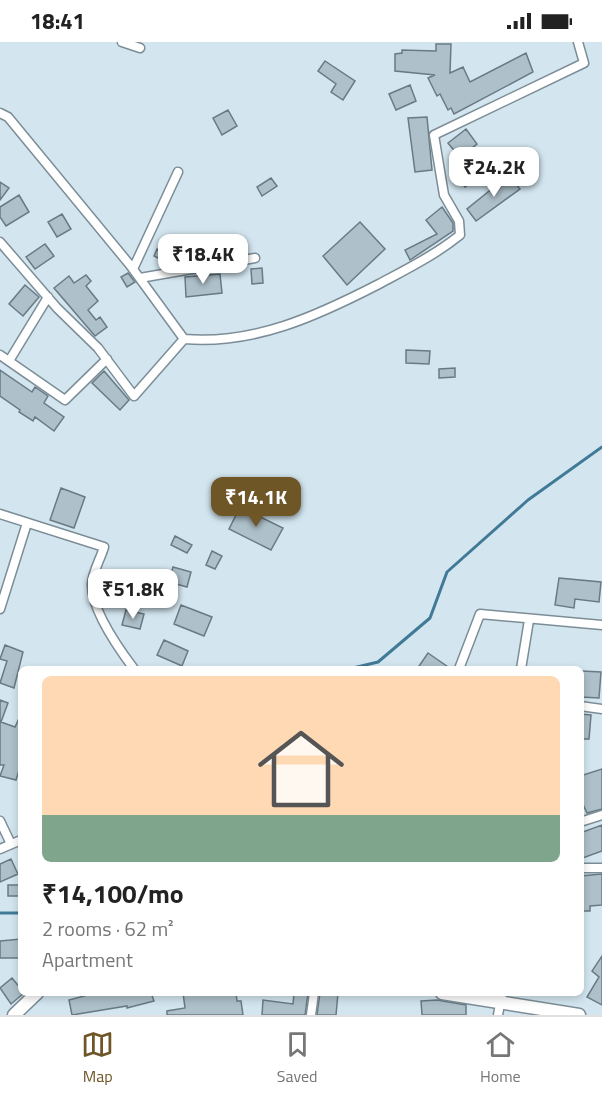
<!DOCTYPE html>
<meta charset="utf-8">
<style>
body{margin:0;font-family:"Titillium Web",sans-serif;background:#f6f6f6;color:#222;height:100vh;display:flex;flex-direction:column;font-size:22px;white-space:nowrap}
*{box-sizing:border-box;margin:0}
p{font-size:20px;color:#767676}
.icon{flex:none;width:33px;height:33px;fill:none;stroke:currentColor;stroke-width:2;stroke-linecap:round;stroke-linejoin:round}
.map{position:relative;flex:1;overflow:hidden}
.details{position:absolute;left:18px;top:624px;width:566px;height:330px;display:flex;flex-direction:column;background:#fff;border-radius:9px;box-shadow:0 3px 9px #0003}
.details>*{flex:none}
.price{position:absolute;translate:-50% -51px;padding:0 14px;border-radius:12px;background:#fff;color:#222;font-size:20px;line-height:39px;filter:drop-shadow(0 2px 3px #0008)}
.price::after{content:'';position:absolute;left:50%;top:36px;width:18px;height:14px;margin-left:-9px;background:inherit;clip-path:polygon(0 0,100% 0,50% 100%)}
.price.on{background:#6e5627;color:#fff}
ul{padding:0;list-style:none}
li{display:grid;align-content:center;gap:12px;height:318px;padding:0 24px}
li+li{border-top:2px solid #e0e0e0}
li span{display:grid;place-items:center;height:186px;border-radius:9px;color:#555}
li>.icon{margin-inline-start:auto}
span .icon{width:108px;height:108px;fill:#fffc;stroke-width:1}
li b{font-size:26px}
.status{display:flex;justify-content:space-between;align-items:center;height:42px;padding:0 30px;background:#fff;direction:ltr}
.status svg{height:16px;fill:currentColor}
.dock{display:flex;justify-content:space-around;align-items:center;height:84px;border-top:2px solid #e0e0e0;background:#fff;font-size:16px;color:#767676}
.dock a{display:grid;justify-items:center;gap:3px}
.dock .on{color:#6e5627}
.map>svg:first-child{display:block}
</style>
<div class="status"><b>18:41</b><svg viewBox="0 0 49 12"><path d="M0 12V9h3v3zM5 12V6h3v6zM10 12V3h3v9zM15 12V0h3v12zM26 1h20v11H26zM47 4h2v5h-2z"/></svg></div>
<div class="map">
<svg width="602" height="973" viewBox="0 0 602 973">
<rect width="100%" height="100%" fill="#d3e6f0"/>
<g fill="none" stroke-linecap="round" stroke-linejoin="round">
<path stroke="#417a96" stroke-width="3" d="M 349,627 L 378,620 L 430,576 L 447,530 L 528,458 L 602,405
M 0,871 L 21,871"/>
</g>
<path fill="#aec0ca" stroke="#697a84" stroke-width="1.5" d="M 436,2 L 451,2 L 450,31 L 463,25 L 470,40 L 526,11 L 533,30 L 454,72 L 451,66 L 448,68 L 440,52 L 437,54 L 428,36 L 435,33 L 395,29 L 395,12 L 402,11 L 402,8 L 436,9 Z
M 325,19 L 355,39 L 343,58 L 331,50 L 336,42 L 318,29 Z
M 410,43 L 416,59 L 396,68 L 389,52 Z
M 228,68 L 237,84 L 222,93 L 213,76 Z
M 427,75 L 432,128 L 415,130 L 408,76 Z
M 466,87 L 477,102 L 467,110 L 483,131 L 465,145 L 455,131 L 466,123 L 448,101 Z
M 509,133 L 520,147 L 476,179 L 467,167 Z
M 271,136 L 277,144 L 262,154 L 257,145 Z
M 0,140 L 9,146 L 0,158 Z
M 19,153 L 29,170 L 6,184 L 0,175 L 0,165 Z
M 442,165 L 453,181 L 453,189 L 410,218 L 405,208 L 437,192 L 426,178 Z
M 62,172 L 71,187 L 57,195 L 48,180 Z
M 360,180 L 385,207 L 347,243 L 323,214 Z
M 45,202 L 54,214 L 35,227 L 26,215 Z
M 157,207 L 173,216 L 169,222 L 154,214 Z
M 262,226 L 263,241 L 252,242 L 251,227 Z
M 128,231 L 135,240 L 127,245 L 121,235 Z
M 220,232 L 222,251 L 186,255 L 185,235 Z
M 86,233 L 91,239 L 86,244 L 98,259 L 88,268 L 96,278 L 100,275 L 107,285 L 95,294 L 54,246 L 69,234 L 74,241 Z
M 25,243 L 39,255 L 23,274 L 9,262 Z
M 406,308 L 430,309 L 429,322 L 406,321 Z
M 455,326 L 455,335 L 439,336 L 439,327 Z
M 0,328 L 32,350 L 35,345 L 48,354 L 44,361 L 64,375 L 54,389 L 35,375 L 33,379 L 19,370 L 20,368 L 0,354 Z
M 104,329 L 129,358 L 120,368 L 92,341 Z
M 61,446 L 85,455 L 74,486 L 50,478 Z
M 240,465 L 283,486 L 271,508 L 229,487 Z
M 175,494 L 192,503 L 187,511 L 171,503 Z
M 212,509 L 222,514 L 215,527 L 206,523 Z
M 173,525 L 191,530 L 187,545 L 169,540 Z
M 559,536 L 601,540 L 599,560 L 575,557 L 574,566 L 555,563 Z
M 181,563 L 212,575 L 204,594 L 174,582 Z
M 126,568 L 144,572 L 140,587 L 122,583 Z
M 164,598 L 188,609 L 182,624 L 157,613 Z
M 5,603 L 23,610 L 14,646 L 0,641 L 7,619 L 0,617 Z
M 428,611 L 451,627 L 417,627 Z
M 582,629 L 601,630 L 599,656 L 581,655 Z
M 0,658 L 8,661 L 1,680 L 15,685 L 21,672 L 21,722 L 16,738 L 0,734 L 4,723 L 0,723 Z
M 580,672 L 591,673 L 589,697 L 580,697 Z
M 602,727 L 602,767 L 587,771 L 580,756 L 580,734 Z
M 602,783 L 602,809 L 580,817 L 580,791 Z
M 11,817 L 18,832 L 0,840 L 0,822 Z
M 602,832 L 602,863 L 590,864 L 590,869 L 580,869 L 580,834 Z
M 8,843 L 21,843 L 21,854 L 8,854 Z
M 21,897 L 21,916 L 0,916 L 0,899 Z
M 602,914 L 602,963 L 587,955 L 599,935 L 592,929 Z
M 12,936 L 21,947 L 21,951 L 24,951 L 11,962 L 0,946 Z
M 95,951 L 151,951 L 154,959 L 127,966 L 127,964 L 72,973 L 69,958 Z
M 183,951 L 236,951 L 237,959 L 241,959 L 243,973 L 167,973 L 167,969 L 185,966 Z
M 294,951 L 308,951 L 305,973 L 262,973 L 263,958 L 293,962 Z
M 320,951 L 338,951 L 336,973 L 317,973 Z
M 437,958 L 466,963 L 466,973 L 422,973 L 421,959 Z"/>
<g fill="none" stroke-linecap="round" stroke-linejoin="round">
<g stroke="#7c8d97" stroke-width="11">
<path id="street" d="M 122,0 L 140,6
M 0,71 L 8,75 L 130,223 L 184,297 C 254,303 317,274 379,242 C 407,227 435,213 460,193 L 459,179 L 444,153 L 434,93 L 584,21 L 578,0
M 0,200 L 57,266 L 98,306 L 134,354 L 184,297
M 133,227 L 178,130
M 140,236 L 255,216
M 0,313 L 65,358 L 107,317
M 9,319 L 48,255
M 0,472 L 104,505 C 101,516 92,531 92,542 C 91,568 119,607 134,627
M 0,567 L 27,481
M 459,627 L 480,572 L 602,583
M 521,627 L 529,578
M 580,664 L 602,667
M 0,779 L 11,802
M 580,780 L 602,773
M 0,807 L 21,798
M 580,826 L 602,826
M 311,973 L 314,951
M 498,973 L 502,951"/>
</g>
<g stroke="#7c8d97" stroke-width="15">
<path id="secondary" d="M 442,951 L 579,973
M 14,973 L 37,951"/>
</g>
<use href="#street" stroke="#fff" stroke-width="8"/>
<use href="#secondary" stroke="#fff" stroke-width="12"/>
</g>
</svg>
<b class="price" style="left:494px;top:156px">₹24.2K</b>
<b class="price" style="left:203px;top:243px">₹18.4K</b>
<b class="price on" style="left:256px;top:486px">₹14.1K</b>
<b class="price" style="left:133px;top:578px">₹51.8K</b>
<section class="details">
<ul>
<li><span style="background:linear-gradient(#ffd9b3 75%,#7fa58c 0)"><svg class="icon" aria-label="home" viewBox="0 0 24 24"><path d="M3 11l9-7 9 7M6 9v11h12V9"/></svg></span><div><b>₹14,100/mo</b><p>2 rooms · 62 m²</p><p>Apartment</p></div></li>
</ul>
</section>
</div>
<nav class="dock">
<a class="on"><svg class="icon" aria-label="map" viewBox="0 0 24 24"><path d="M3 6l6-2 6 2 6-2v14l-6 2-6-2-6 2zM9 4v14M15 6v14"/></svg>Map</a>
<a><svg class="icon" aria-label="saved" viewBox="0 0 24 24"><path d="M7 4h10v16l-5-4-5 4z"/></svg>Saved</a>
<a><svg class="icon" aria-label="home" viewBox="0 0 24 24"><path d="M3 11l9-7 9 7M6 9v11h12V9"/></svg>Home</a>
</nav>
